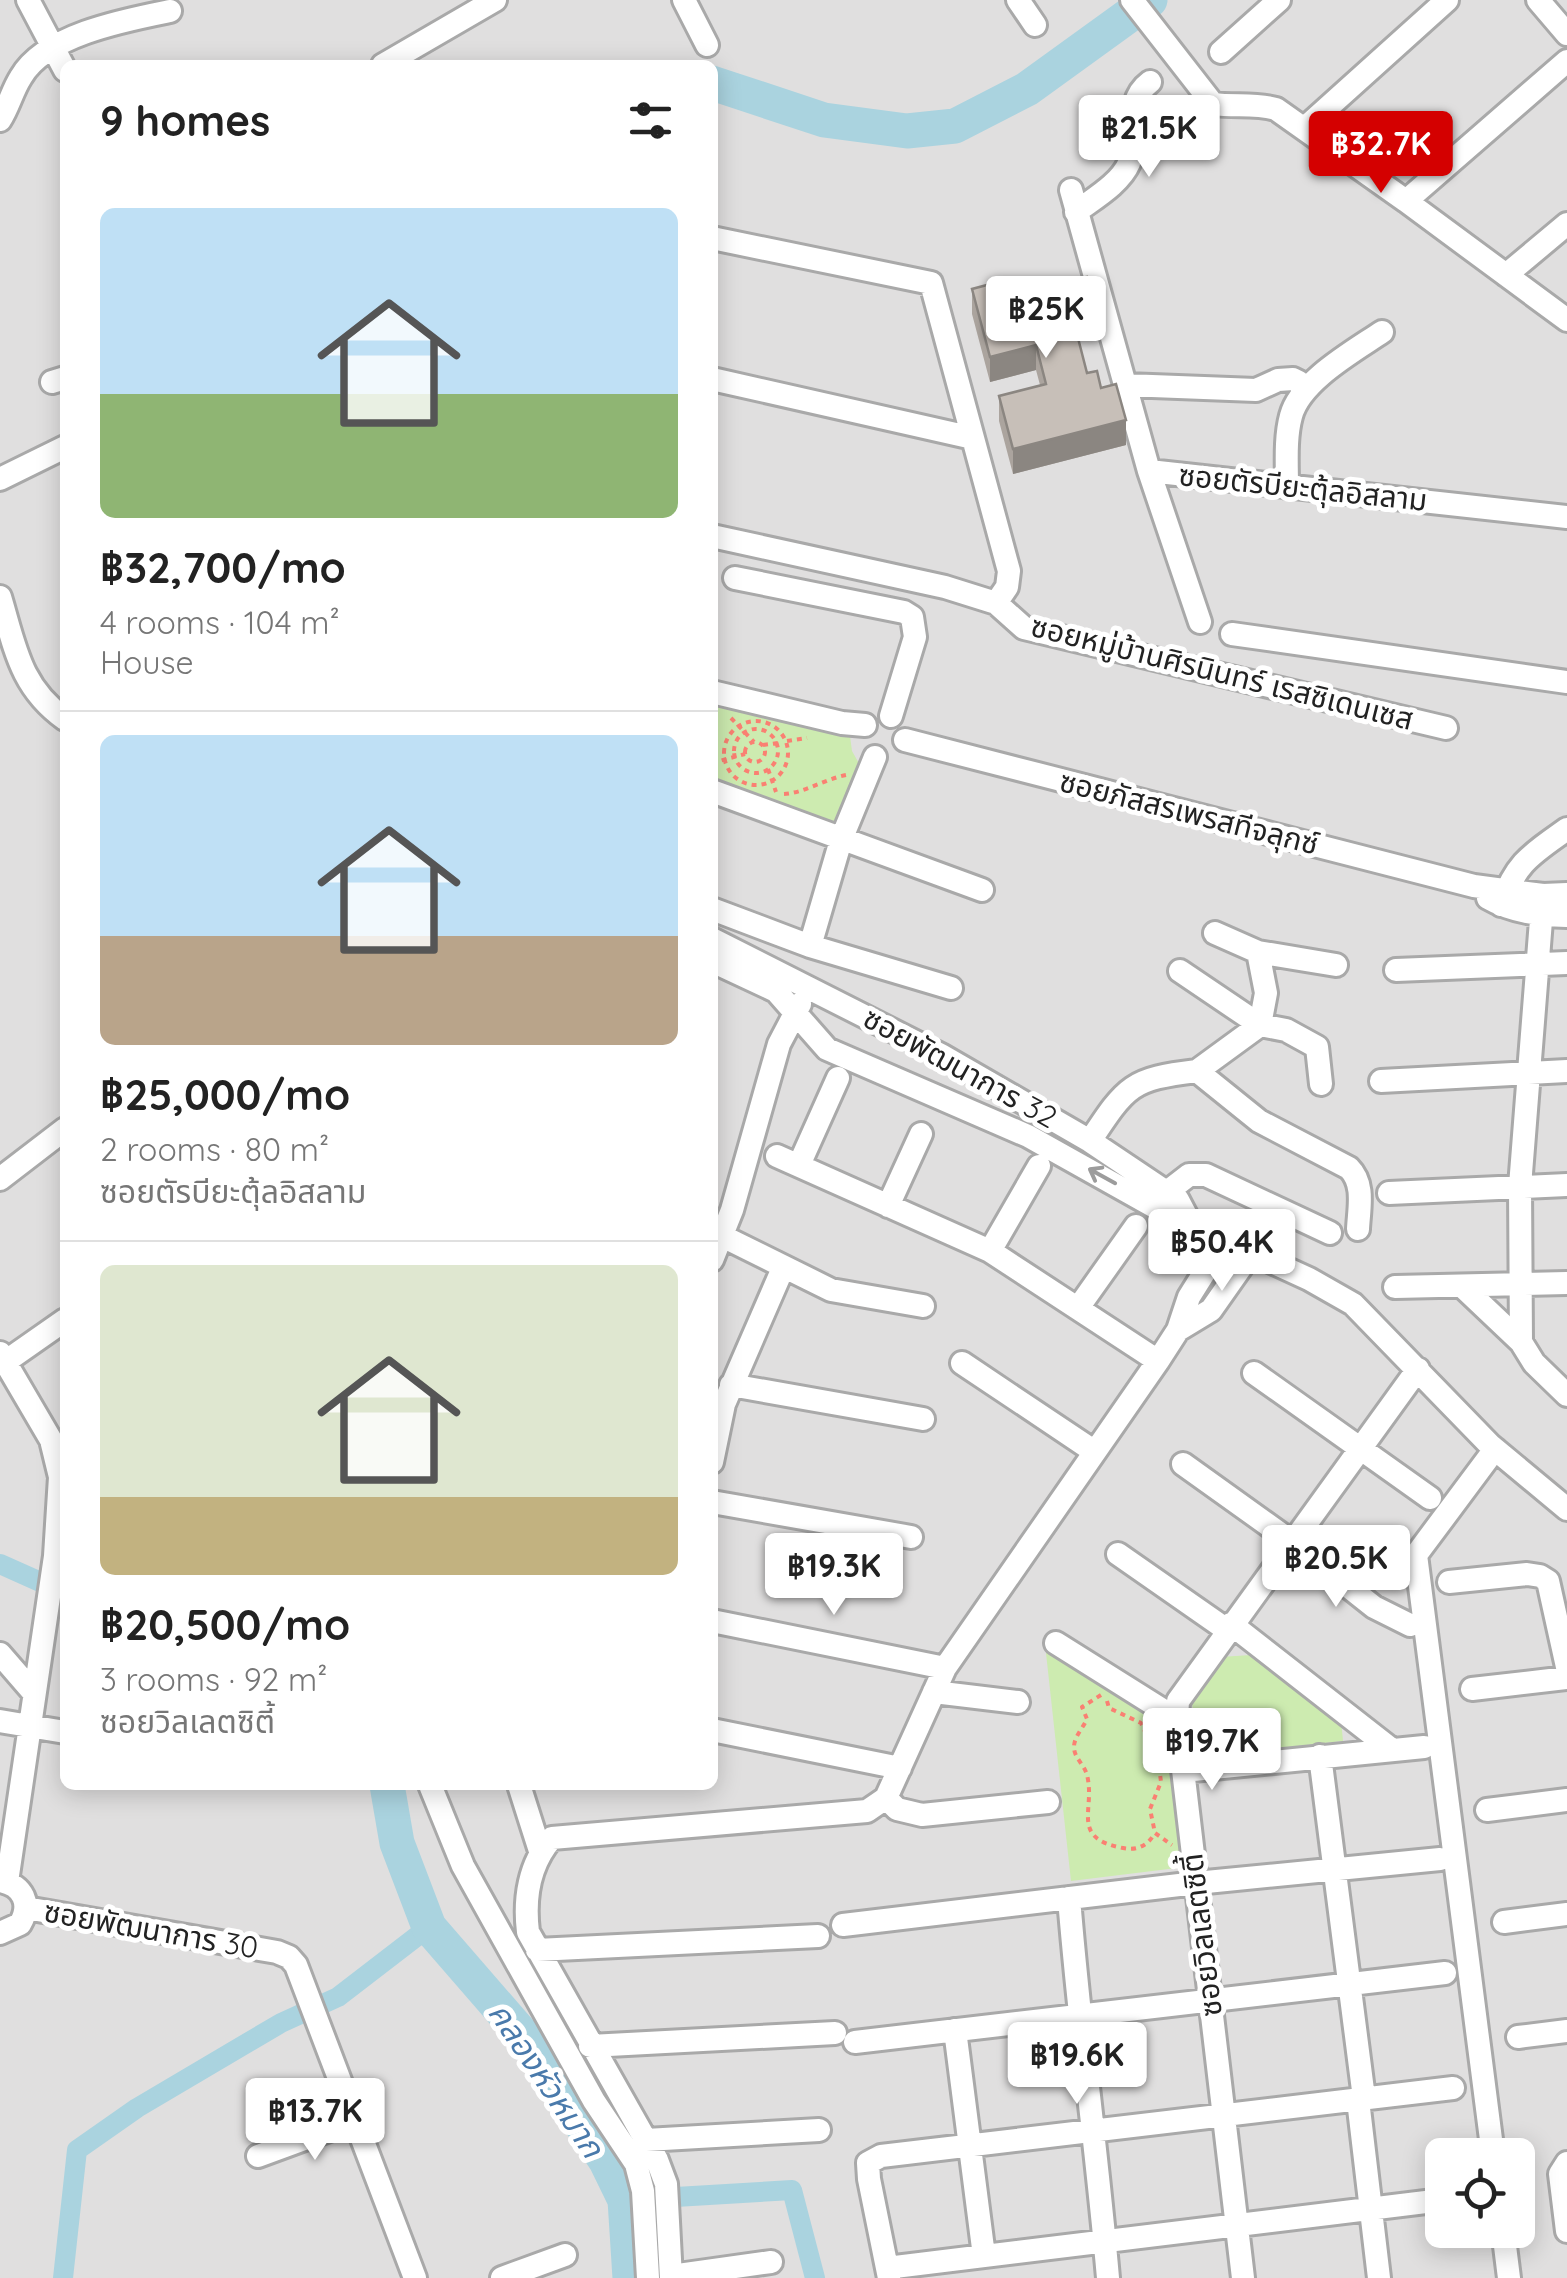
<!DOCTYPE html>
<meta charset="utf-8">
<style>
body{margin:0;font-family:Quicksand,"Noto Sans Thai",sans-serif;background:#f6f6f6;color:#222;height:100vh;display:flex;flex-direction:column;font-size:38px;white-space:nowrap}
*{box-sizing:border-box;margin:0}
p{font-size:32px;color:#767676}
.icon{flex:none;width:55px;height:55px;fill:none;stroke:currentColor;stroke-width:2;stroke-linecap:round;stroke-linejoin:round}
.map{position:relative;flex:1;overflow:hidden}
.panel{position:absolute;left:60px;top:60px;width:658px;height:1730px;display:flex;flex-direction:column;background:#fff;border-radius:15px;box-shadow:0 5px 25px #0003}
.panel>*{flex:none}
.tools{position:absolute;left:1425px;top:2138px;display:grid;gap:20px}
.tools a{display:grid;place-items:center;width:110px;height:110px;border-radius:15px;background:#fff;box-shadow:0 5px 25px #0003;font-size:50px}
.price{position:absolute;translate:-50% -85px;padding:0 22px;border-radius:10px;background:#fff;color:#222;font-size:32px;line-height:65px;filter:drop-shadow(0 2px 5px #0008)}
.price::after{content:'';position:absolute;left:50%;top:60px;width:30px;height:22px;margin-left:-15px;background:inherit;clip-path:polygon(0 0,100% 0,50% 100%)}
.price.on{background:#d40000;color:#fff}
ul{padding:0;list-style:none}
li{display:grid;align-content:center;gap:20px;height:530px;padding:0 40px}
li+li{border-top:2px solid #e0e0e0}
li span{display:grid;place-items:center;height:310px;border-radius:15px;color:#555}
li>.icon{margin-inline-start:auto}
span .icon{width:180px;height:180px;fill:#fffc;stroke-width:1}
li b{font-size:42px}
h2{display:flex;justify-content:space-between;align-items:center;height:120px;padding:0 40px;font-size:42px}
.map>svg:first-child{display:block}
</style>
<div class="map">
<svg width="1567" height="2278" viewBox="0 0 1567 2278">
<rect width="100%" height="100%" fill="#f2efe9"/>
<path fill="#e0dfdf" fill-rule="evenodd" d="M 0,0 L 1567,0 L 1567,2278 L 0,2278 ZM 65,65 L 712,65 L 712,1785 L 65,1785 ZM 1442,2155 L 1518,2155 L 1518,2230 L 1442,2230 Z"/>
<path fill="#cdebb0" d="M 712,700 L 850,736 L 852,751 L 861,767 L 839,824 L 713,781 Z
M 1045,1644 L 1172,1723 L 1193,1866 L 1071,1881 Z
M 1251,1655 L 1341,1720 L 1343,1741 L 1199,1757 L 1191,1696 L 1220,1657 Z"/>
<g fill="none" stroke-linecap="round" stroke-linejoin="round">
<path stroke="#aad3df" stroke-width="20" d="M 0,1564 L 65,1593
M 625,2200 L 792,2190 L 815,2278
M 63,2278 L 77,2150 L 137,2108 L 281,2023 L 338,1997 L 429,1927"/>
<path stroke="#aad3df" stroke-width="35" d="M 712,83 L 824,120 L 907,131 L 955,126 L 1027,89 L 1150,0
M 387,1785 L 397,1843 L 429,1927 L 521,2033 L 606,2161 L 625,2200 L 630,2278"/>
<g stroke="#a9a9a9" stroke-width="28">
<path id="minor" d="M 28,0 L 65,70
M 684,0 L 707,45
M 1018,0 L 1035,25
M 1132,0 L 1213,104 C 1235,107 1255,103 1276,109 L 1406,201
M 1538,0 L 1567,34
M 1221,52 L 1279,0
M 1567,61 L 1406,201 L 1567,320
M 383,65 L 495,0
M 0,120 C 9,106 12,91 21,77 C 45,35 125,20 170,11
M 1306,127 L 1447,0
M 1071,190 L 1149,471 L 1567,517
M 1076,212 C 1093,199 1120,184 1129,163 C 1139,136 1123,102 1150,82
M 712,238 L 931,283 L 1009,571 L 1007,587 L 996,603
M 1506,275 L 1567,224
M 712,379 L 973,438
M 52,382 L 65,378
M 1126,385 L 1256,390 L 1278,380 L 1293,379 L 1299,382 L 1304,392
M 1149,471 L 1200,622
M 0,479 L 65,447
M 1287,487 C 1287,464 1285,438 1291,416 C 1300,381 1354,351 1382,332
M 712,536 L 945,587 L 996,603 L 1024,628 L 1446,728
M 735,578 L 904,612 L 912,617 L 915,637 L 891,716
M 0,597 C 15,647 20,687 65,719
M 1232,634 L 1567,682
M 712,692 L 842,723 L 865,725
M 905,740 L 1474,886 L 1543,895 L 1567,894
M 712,791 L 982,890
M 1543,895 L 1520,1186 L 1521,1342 L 1534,1363 L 1567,1395
M 1488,898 C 1512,912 1540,915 1567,916
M 1501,905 C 1516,862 1532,854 1567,829
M 712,909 L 810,946 L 951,988
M 712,939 L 941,1055 L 1090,1141 L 1178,1200 L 1189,1221
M 810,946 L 841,840 L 875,757
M 1258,952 L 1336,965
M 712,961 L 776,991 L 827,1049 L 1028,1136 L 1169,1215 L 1309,1279 L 1353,1304 L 1490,1445 L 1567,1509
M 1396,970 L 1567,963
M 1180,971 L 1260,1025 L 1286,1030 L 1317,1047 L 1321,1084
M 1197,1071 L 1260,1025 L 1266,993 L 1258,952 L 1215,933
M 1381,1081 L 1567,1071
M 1090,1141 C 1127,1085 1131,1079 1197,1071 L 1259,1121 L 1349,1168 C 1365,1184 1359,1208 1358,1229
M 777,1156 L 990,1251 L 1158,1361
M 799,1165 L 838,1078
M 0,1179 L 65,1129
M 1167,1192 L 1189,1175 L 1206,1175 L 1330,1233
M 1389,1193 L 1567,1185
M 888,1206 L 921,1134
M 722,1236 L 831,1290 L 923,1306
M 990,1251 L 1039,1166
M 712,1260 L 732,1210 L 779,1044 L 800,1004
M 1395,1287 L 1567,1283
M 1463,1287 L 1521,1342
M 1078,1308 L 1136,1226
M 1178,1330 L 1211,1310 L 1251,1253
M 0,1353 L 51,1440 L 60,1477 L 55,1556 L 7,1882
M 5,1362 L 65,1320
M 962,1363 L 1095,1452
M 1254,1373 L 1430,1498
M 731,1385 L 923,1419
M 712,1462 L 724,1404 L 783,1268
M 1183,1464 L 1292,1542 L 1374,1607 L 1410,1625
M 712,1502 L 911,1537
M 1118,1554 L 1227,1630
M 1449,1582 L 1527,1574 L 1540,1576 L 1548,1581 L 1567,1667
M 712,1621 L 945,1668
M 1231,1624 L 1391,1749
M 1056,1643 L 1177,1719
M 0,1654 L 33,1692
M 1472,1689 L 1567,1678
M 934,1692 L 1018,1702
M 0,1721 L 65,1732
M 712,1730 L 900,1768
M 1320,1756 L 1364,2098
M 1183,1771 L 1424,1747
M 430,1785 L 463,1866 L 594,2101 L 636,2164 L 643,2191 L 648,2278
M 519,1785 L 540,1851
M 886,1798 L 897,1809 L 922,1815 L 1048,1802
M 1487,1810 L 1567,1800
M 0,1881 C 23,1885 32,1904 20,1924 L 0,1933
M 1069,1898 C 1079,2025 1097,2151 1108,2278
M 26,1908 L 277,1952 L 289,1957 L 296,1965 L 415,2278
M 1504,1922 L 1567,1914
M 843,1925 L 1196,1883 L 1440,1859
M 537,1950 L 818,1936
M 955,2030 L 984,2256
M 1518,2037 L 1567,2031
M 855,2042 L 1445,1973
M 590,2046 L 835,2033
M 1358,2100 L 1379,2278
M 646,2140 L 819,2130
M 1493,2155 L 1416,1555 L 1495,1449
M 258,2156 L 356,2120
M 1503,2230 L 1509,2278
M 1567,2231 L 1560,2174 L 1567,2163
M 887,2268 L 1442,2200
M 671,2276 L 771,2262
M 502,2278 L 565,2255
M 671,2278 L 666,2184 L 657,2160 L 528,1932 C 524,1899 529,1864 552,1838 L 867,1811 L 886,1798 L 945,1668 L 1158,1361 L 1178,1330 L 1189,1297 L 1224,1241
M 889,2278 L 869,2179 L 868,2163 L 881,2156 L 1453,2088
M 1243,2278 L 1177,1719 L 1178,1701 L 1418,1369"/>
</g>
<path stroke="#fa8072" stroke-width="4" stroke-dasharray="5 5" stroke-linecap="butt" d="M 731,718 L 754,742
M724 753a32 32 0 1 1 64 0a32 32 0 1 1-64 0Z
M734 751a22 22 0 1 1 44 0a22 22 0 1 1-44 0Z
M 787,741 L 807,738
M745 752a10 10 0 1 1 20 0a10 10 0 1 1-20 0Z
M 763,745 L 778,743
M 712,763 L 745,754
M 768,769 L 776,792
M 784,794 C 804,793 825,779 846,775
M 1101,1695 L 1082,1707 L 1087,1719 C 1083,1728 1074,1737 1074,1747 C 1074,1758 1084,1764 1087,1775 C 1096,1810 1069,1838 1123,1848 C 1138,1851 1148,1845 1155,1833
M 1107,1701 L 1109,1708 L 1141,1723 L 1147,1736 L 1150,1753 L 1159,1766 L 1161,1782 L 1150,1809 L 1155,1833 L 1172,1845"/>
<use href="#minor" stroke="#fff" stroke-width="22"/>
</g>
<path fill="#aba49e" d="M 972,289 L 1016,289 L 1092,322 L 1075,326 L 1087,373 L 1101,388 L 1126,445 L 1013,474 L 999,421 L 999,396 L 1040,385 L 1036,370 L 990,382 L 972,314 Z"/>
<path fill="#8b8681" d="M 1092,297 L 1092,322 L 1069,328 L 1069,303 Z
M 1036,345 L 1036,370 L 990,382 L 990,357 Z
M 1126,420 L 1126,445 L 1013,474 L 1013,449 Z"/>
<path fill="#c7bfb8" stroke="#8b8681" stroke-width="2.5" d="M 1087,277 L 1092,297 L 1069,303 L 1087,373 L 1097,371 L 1101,388 L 1116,384 L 1126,420 L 1013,449 L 999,396 L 1046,384 L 1036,345 L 990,357 L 972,289 L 1013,278 L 1016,289 Z"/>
<defs><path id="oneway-shaft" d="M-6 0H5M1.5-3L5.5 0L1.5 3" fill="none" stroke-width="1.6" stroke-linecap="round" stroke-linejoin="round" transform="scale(2.5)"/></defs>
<use stroke="#9c9c9c" href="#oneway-shaft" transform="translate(1102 1176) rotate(-151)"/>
<g text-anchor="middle" stroke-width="10" stroke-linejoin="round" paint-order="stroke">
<g font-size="30" fill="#222" stroke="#fff">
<text transform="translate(1303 488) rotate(6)" y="10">ซอยตัรบียะตุ้ลอิสลาม</text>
<text transform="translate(1222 673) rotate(14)" y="10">ซอยหมู่บ้านศิรนินทร์ เรสซิเดนเซส</text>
<text transform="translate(1189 813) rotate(14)" y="10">ซอยภัสสรเพรสทีจลุกซ์</text>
<text transform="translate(960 1068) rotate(29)" y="10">ซอยพัฒนาการ 32</text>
<text transform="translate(151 1930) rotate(10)" y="10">ซอยพัฒนาการ 30</text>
<text transform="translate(1202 1935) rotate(-97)" y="10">ซอยวิลเลตซิตี้</text>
</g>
<g font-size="32" font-style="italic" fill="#4a7aab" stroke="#fff">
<text transform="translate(546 2080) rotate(56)" y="11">คลองหัวหมาก</text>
</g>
</g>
</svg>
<div class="tools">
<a><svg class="icon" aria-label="locate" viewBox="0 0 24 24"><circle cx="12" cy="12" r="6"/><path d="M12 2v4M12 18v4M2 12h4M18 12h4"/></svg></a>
</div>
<b class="price" style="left:1149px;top:180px">฿21.5K</b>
<b class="price on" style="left:1381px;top:196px">฿32.7K</b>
<b class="price" style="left:1046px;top:361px">฿25K</b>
<b class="price" style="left:1222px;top:1294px">฿50.4K</b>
<b class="price" style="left:1336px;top:1610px">฿20.5K</b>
<b class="price" style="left:834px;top:1618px">฿19.3K</b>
<b class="price" style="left:1212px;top:1793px">฿19.7K</b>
<b class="price" style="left:1077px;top:2107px">฿19.6K</b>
<b class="price" style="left:315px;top:2163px">฿13.7K</b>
<section class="panel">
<h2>9 homes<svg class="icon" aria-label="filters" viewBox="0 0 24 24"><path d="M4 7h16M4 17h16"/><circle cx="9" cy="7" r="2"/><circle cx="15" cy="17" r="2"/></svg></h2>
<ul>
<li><span style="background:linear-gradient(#bfe0f5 60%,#8fb573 0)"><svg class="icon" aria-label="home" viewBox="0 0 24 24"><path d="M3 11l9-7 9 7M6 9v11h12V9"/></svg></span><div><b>฿32,700/mo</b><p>4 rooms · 104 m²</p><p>House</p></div></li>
<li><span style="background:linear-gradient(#bfe0f5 65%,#b9a48a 0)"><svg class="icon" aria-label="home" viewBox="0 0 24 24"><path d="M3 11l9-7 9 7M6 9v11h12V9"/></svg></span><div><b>฿25,000/mo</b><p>2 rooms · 80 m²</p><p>ซอยตัรบียะตุ้ลอิสลาม</p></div></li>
<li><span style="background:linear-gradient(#dfe7d0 75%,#c2b280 0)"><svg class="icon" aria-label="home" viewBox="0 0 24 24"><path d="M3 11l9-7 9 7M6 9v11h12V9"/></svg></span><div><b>฿20,500/mo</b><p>3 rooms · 92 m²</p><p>ซอยวิลเลตซิตี้</p></div></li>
</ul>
</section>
</div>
